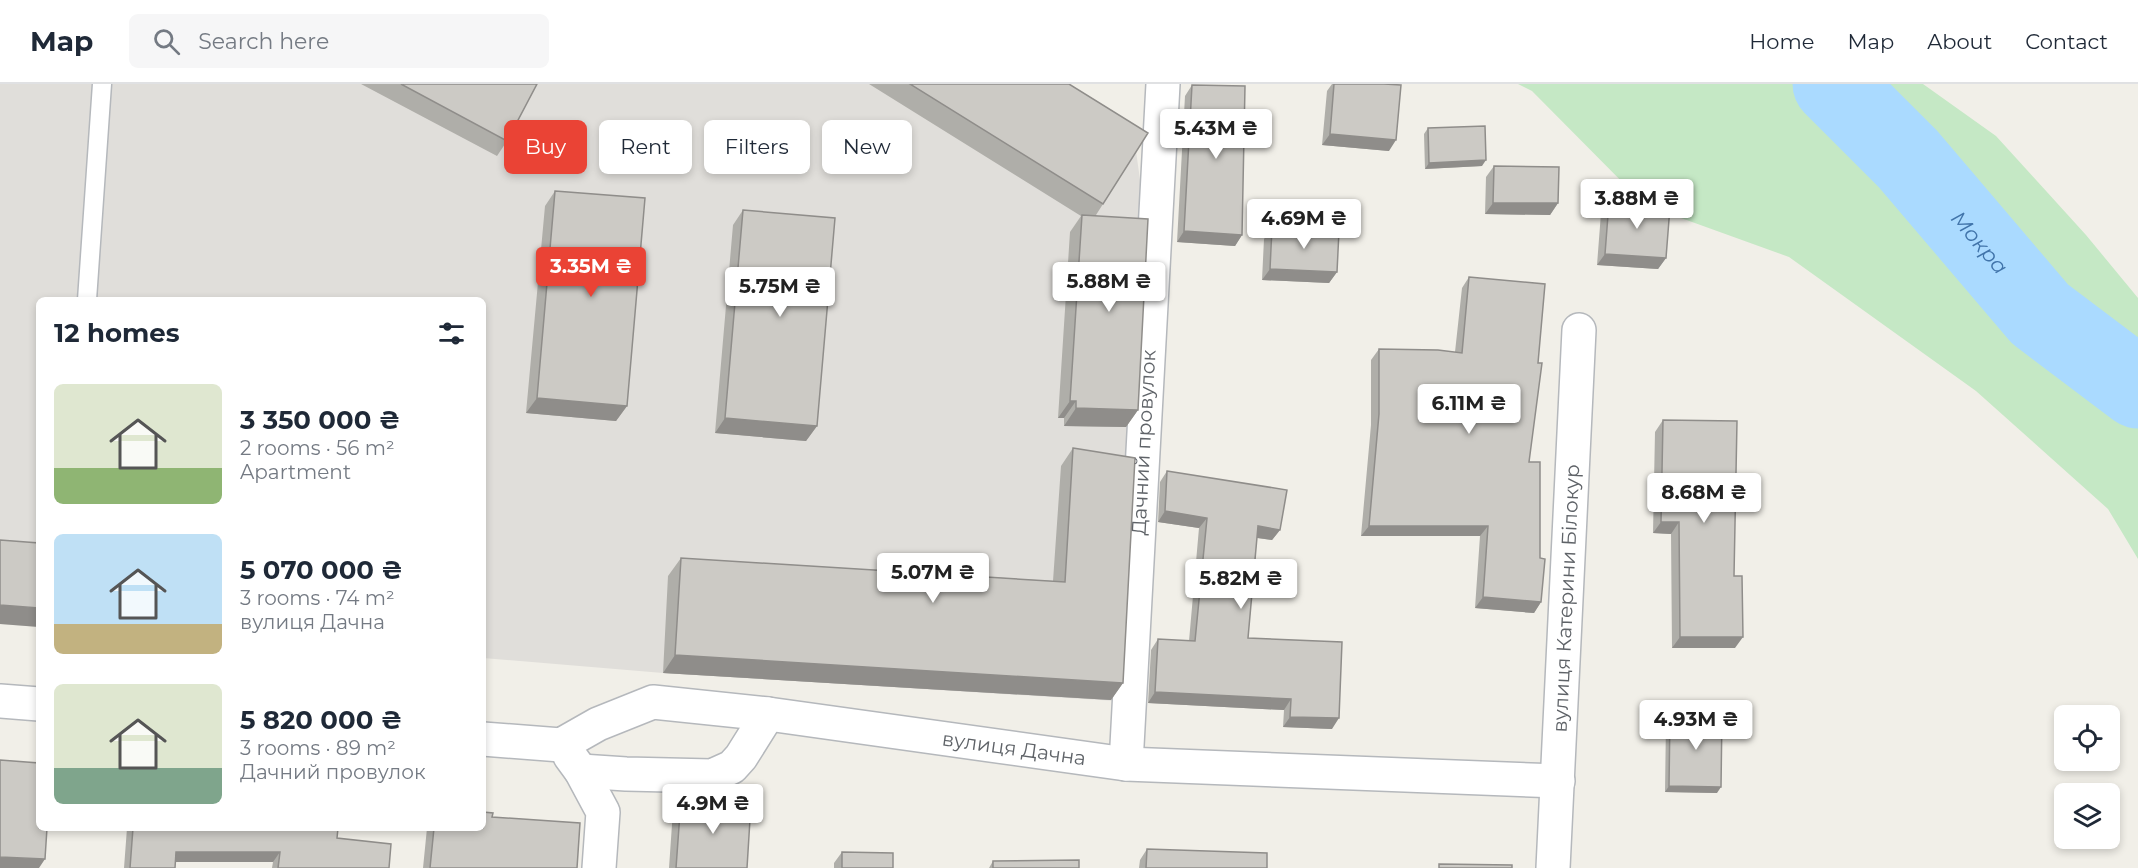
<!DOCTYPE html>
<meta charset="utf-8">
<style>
body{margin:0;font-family:Montserrat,sans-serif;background:#f6f6f7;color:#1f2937;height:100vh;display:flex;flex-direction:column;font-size:22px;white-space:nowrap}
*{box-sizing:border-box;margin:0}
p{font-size:20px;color:#747a83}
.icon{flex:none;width:33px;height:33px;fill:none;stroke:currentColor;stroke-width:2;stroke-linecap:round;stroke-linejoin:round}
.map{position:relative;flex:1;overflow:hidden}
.details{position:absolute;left:36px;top:213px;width:450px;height:534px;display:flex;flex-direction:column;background:#fff;border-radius:9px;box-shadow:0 3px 9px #0003}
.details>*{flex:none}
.banner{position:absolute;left:504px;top:36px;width:570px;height:54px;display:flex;gap:12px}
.fabs{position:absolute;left:2054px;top:621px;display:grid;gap:12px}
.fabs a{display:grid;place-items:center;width:66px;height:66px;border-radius:9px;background:#fff;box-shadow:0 3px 9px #0003;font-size:30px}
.price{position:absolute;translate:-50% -51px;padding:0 14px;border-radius:6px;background:#fff;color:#222;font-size:20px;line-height:39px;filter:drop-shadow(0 2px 3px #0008)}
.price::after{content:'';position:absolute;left:50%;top:36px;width:18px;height:14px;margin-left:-9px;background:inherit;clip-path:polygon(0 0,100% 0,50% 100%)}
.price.active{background:#ea4335;color:#fff}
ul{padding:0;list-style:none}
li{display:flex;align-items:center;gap:18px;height:150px;padding:0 18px}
li span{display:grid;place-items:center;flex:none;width:168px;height:120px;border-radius:9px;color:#555}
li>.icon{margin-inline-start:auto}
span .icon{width:72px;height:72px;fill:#fffc;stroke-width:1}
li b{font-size:26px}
h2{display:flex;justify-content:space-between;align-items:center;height:72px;padding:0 18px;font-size:26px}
.chip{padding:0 21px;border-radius:9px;background:#fff;box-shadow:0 3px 9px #0003;font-size:21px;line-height:54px}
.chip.active{background:#ea4335;color:#fff}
header{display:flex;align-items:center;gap:36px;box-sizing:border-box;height:84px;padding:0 30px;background:#fff;border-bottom:2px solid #e0e1e3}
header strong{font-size:28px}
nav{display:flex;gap:33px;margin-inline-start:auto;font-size:21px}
.search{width:420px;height:54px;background:#f6f6f7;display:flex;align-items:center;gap:15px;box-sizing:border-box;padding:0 21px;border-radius:9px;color:#747a83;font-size:22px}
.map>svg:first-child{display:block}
</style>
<header>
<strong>Map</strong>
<div class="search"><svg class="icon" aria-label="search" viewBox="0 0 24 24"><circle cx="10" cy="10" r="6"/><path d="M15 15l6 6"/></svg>Search here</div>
<nav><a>Home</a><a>Map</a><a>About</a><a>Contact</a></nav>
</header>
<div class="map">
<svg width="2138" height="784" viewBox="0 0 2138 784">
<rect width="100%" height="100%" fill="#f1efe8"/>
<path fill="#e0deda" d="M 0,0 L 1028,0 L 1136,67 L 1148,153 L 1116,617 L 663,589 L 483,574 L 483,216 L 39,216 L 39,543 L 0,540 Z"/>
<path fill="#c5e8c5" d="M 1518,0 L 1923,0 L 1996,52 L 2086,151 L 2138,214 L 2138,475 L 2108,425 L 1976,307 L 1789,173 L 1645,121 L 1532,7 Z"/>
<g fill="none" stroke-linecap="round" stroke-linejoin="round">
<path stroke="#aadaff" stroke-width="81" id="s1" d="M 1833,0 L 1908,75 L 2040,230 L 2138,304"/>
<g stroke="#b5b8bc" stroke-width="21">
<path id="lane" d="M 87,216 L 102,0"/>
</g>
<g stroke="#b5b8bc" stroke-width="36">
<g id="street">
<path d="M 0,617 L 39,620"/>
<path id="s2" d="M 483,655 L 561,661 L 598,640 L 653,618 L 768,630 L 1126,680 L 1558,697"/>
<path d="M 570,672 L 581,687 L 603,728 L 599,784"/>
<path id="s3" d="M 1126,680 L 1163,0"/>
<path d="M 581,687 L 626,690 L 712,692 L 732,683 L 741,673 L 768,630"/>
<path id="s4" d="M 1553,784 L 1579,246"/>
</g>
</g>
<use href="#lane" stroke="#fff" stroke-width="18"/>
<use href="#street" stroke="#fff" stroke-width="33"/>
</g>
<path fill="#afaea9" d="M 361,0 L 537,0 L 507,57 L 497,72 Z
M 869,0 L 1069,0 L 1103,120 L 1096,131 L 1138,326 L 1126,343 L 1064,342 L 1064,334 L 1058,334 L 1070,148 L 1081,132 Z
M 1332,0 L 1384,0 L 1389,67 L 1322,61 L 1327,7 Z
M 1192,1 L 1242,151 L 1235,162 L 1177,158 L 1185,12 Z
M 1428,44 L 1482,82 L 1425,85 L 1424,50 Z
M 1494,82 L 1558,119 L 1550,131 L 1485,130 L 1486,93 Z
M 555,107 L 627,322 L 616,337 L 526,329 L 545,122 Z
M 1609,118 L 1666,174 L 1658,185 L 1597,181 L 1601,129 Z
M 743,126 L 817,342 L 806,357 L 715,349 L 733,141 Z
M 1272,144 L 1337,188 L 1329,199 L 1262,196 L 1264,155 Z
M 1469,193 L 1529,378 L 1540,474 L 1541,518 L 1534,529 L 1475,524 L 1480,452 L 1361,452 L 1371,341 L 1371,276 L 1379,265 L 1455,268 L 1462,204 Z
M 1663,336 L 1734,492 L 1735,564 L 1672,564 L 1671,450 L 1653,449 L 1655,348 Z
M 1073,364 L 1123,599 L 1111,616 L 663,589 L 668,492 L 681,474 L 1053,497 L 1061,382 Z
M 1167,387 L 1280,446 L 1272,456 L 1257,454 L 1248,554 L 1332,645 L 1283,643 L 1284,626 L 1148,619 L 1151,566 L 1158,555 L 1189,557 L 1199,444 L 1158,438 L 1160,398 Z
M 1670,631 L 1717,709 L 1665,708 L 1666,637 Z
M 681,715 L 747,784 L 669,784 L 673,726 Z
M 492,733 L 577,784 L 423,784 L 427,744 L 483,744 Z
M 127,744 L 338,744 L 337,754 L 389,784 L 272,784 L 273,778 L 175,778 L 175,784 L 124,784 Z
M 1147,765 L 1267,784 L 1139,784 L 1140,776 Z
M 842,768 L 893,784 L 834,784 L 834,779 Z
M 993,777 L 1079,784 L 989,784 Z"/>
<path fill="#8f8d8a" d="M 1330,50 L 1396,56 L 1389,67 L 1322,61 Z
M 1486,76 L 1482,82 L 1425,85 L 1429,79 Z
M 1493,119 L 1558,119 L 1550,131 L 1485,130 Z
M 1184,147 L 1242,151 L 1235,162 L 1177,158 Z
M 1605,170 L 1666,174 L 1658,185 L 1597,181 Z
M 1270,185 L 1337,188 L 1329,199 L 1262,196 Z
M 537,314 L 627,322 L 616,337 L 526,329 Z
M 1070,317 L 1076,317 L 1064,334 L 1058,334 Z
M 1076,324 L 1138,326 L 1126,343 L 1064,342 Z
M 725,334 L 817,342 L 806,357 L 715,349 Z
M 1165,427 L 1207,434 L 1199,444 L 1158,438 Z
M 1661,438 L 1679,438 L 1671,450 L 1653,449 Z
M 1258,442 L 1280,446 L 1272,456 L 1251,453 Z
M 1369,442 L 1488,442 L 1480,452 L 1361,452 Z
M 1483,513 L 1541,518 L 1534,529 L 1475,524 Z
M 0,521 L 39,524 L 39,543 L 0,540 Z
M 1680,553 L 1743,553 L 1735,564 L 1672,564 Z
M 675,571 L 1123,599 L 1111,616 L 663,589 Z
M 1155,608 L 1291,615 L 1284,626 L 1148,619 Z
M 1290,633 L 1339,634 L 1332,645 L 1283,643 Z
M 1669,702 L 1721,703 L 1717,709 L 1665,708 Z
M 176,768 L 280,768 L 273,778 L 169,778 Z
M 0,773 L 45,775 L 39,784 L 0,784 Z"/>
<path fill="#cccac5" stroke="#8f8d8a" stroke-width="1.5" d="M 401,0 L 537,0 L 507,57 Z
M 910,0 L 1069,0 L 1148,49 L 1103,120 Z
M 1334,0 L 1384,0 L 1401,1 L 1396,56 L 1330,50 Z
M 1192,1 L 1245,2 L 1242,151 L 1184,147 Z
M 1485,42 L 1486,76 L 1429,79 L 1428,44 Z
M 1494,82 L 1559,83 L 1558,119 L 1493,119 Z
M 555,107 L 645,114 L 627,322 L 537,314 Z
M 1609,118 L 1670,123 L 1666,174 L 1605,170 Z
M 743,126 L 835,134 L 817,342 L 725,334 Z
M 1082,131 L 1148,135 L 1138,326 L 1076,324 L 1076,317 L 1070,317 Z
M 1272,144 L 1339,147 L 1337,188 L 1270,185 Z
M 1469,193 L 1545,200 L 1538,279 L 1542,279 L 1529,378 L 1540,378 L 1540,474 L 1545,475 L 1541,518 L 1483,513 L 1488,442 L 1369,442 L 1379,330 L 1379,265 L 1438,266 L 1462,269 Z
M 1663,336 L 1737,337 L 1734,492 L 1742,492 L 1743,553 L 1680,553 L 1679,438 L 1661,438 Z
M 1073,364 L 1135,374 L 1123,599 L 675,571 L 681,474 L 1065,498 Z
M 1167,387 L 1287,406 L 1280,446 L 1258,442 L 1248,554 L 1342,558 L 1339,634 L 1290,633 L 1291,615 L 1155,608 L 1158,555 L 1195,557 L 1207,434 L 1165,427 Z
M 0,456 L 39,459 L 39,524 L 0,521 Z
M 1670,631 L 1722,631 L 1721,703 L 1669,702 Z
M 0,676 L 39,679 L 39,744 L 47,744 L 45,775 L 0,773 Z
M 681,715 L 751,719 L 747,784 L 676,784 Z
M 483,728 L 493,729 L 492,733 L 580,739 L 577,784 L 430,784 L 434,744 L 483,744 Z
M 133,744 L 338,744 L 337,754 L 391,760 L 389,784 L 278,784 L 280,768 L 176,768 L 175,784 L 130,784 Z
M 1147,765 L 1267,769 L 1267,784 L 1146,784 Z
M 842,768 L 893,769 L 893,784 L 842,784 Z
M 1079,776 L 1079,784 L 993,784 L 993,777 Z
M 1439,780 L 1512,781 L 1512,784 L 1439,784 Z"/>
<g text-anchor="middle" stroke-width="6" stroke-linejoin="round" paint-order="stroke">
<g font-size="20" fill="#5f6368" stroke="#fff">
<text dy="7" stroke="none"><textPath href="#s3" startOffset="322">Дачний провулок</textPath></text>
<text dy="7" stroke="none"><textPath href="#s4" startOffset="270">вулиця Катерини Білокур</textPath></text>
<text dy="7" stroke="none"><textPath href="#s2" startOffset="544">вулиця Дачна</textPath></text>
</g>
<g font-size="21" font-style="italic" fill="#4174aa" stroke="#fff">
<text dy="7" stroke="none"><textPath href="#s1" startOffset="216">Мокра</textPath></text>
</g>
</g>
</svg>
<div class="fabs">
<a><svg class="icon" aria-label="locate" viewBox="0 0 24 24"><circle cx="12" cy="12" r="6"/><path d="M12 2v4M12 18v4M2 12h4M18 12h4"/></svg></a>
<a><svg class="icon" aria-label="layers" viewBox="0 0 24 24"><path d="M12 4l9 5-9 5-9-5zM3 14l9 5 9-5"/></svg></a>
</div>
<b class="price" style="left:1216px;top:76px">5.43M ₴</b>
<b class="price" style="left:1637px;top:146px">3.88M ₴</b>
<b class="price" style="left:1304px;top:166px">4.69M ₴</b>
<b class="price active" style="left:591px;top:214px">3.35M ₴</b>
<b class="price" style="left:1109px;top:229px">5.88M ₴</b>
<b class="price" style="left:780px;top:234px">5.75M ₴</b>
<b class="price" style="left:1469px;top:351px">6.11M ₴</b>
<b class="price" style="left:1704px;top:440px">8.68M ₴</b>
<b class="price" style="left:933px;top:520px">5.07M ₴</b>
<b class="price" style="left:1241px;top:526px">5.82M ₴</b>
<b class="price" style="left:1696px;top:667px">4.93M ₴</b>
<b class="price" style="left:713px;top:751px">4.9M ₴</b>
<div class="banner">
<a class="chip active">Buy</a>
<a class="chip">Rent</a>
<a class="chip">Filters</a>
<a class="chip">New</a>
</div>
<section class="details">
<h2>12 homes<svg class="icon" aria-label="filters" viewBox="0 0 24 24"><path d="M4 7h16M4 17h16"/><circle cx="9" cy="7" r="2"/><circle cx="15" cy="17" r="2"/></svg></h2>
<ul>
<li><span style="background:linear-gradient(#dfe7d0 70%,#8fb573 0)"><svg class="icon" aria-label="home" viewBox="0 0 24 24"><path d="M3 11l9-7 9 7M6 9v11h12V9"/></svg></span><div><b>3 350 000 ₴</b><p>2 rooms · 56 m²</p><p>Apartment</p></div></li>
<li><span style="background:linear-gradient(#bfe0f5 75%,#c2b280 0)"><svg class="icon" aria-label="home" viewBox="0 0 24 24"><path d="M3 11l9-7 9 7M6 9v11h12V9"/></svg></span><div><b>5 070 000 ₴</b><p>3 rooms · 74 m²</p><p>вулиця Дачна</p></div></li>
<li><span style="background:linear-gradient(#dfe7d0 70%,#7fa58c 0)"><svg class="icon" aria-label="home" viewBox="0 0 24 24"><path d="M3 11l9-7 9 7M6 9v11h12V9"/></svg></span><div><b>5 820 000 ₴</b><p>3 rooms · 89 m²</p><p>Дачний провулок</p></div></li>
</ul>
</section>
</div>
